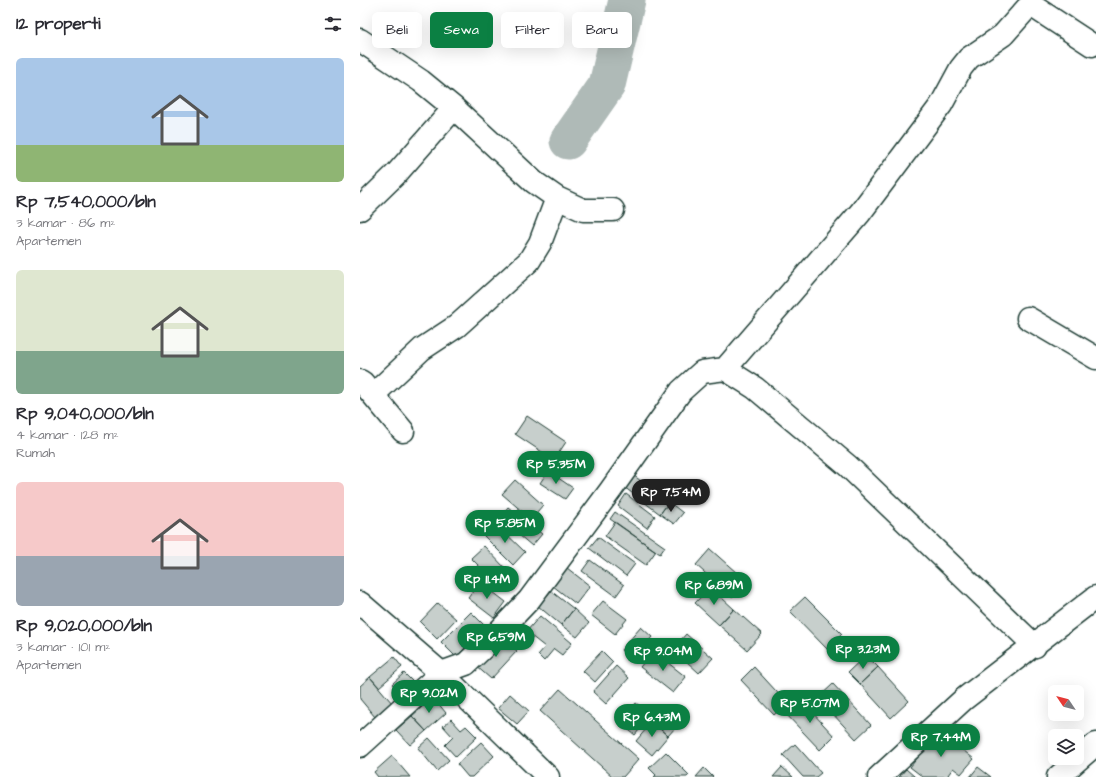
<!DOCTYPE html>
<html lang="id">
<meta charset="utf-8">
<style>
body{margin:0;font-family:"Architects Daughter",sans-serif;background:#f2f2f3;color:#2b2b33;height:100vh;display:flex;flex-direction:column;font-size:15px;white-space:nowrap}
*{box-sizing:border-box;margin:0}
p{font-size:13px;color:#7c7c81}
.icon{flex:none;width:22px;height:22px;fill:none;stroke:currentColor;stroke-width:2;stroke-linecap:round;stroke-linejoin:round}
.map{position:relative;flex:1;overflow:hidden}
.sheet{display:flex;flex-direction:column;background:#fff;width:360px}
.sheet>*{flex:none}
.banner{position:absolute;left:12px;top:12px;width:380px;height:36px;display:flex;gap:8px}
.needle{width:26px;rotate:305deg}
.controls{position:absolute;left:688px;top:685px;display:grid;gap:8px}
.controls a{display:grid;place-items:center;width:36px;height:36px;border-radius:6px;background:#fff;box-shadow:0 4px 16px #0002;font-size:20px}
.price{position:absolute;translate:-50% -34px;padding:0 9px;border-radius:14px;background:#0b8043;color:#fff;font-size:13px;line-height:26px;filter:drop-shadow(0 1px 2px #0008)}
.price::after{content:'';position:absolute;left:50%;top:24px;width:12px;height:9px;margin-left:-6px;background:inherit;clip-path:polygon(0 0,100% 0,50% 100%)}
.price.selected{background:#222;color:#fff}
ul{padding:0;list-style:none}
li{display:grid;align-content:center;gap:8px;height:212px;padding:0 16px}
li span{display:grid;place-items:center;height:124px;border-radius:6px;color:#555}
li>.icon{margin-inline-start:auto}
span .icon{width:72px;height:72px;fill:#fffc;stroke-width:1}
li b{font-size:17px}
h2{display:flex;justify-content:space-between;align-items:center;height:48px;padding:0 16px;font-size:17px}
.tag{padding:0 14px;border-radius:6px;background:#fff;box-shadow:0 4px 16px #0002;font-size:14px;line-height:36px}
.tag.selected{background:#0b8043;color:#fff}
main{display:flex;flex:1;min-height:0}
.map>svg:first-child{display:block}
</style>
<main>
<section class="sheet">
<h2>12 properti<svg class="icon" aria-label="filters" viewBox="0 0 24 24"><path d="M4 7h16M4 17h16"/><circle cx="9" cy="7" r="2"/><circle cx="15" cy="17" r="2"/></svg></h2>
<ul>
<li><span style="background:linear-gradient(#a9c7e8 70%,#8fb573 0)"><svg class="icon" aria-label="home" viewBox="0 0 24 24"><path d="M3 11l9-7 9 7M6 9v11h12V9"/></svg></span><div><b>Rp 7,540,000/bln</b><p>3 kamar · 86 m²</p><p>Apartemen</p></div></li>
<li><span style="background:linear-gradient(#dfe7d0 65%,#7fa58c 0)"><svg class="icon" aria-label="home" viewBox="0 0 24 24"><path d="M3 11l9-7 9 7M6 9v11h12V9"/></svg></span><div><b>Rp 9,040,000/bln</b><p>4 kamar · 128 m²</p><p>Rumah</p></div></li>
<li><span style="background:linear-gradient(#f6c9c9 60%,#9aa5b1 0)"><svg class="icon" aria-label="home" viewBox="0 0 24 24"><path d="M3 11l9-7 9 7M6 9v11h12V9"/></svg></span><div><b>Rp 9,020,000/bln</b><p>3 kamar · 101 m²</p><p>Apartemen</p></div></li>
</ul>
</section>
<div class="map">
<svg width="736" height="777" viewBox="0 0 736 777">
<rect width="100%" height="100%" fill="#fff"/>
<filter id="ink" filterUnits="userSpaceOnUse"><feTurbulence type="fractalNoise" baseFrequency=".025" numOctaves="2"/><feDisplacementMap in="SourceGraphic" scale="8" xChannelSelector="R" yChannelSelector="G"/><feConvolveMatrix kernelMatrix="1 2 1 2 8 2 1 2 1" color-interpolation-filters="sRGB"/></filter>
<g filter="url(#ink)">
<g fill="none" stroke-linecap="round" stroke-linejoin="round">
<path stroke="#afbab7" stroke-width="37" d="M 208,141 L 247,85 L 267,0"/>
</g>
<path fill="#c7cfcc" stroke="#1f3d34" d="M 167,416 L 206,442 L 194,460 L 155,434 Z
M 188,471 L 213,488 L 205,499 L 180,483 Z
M 273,475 L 309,502 L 300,514 L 264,487 Z
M 155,480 L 183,505 L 171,519 L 142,494 Z
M 266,494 L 295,516 L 287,528 L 258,506 Z
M 309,502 L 323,513 L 314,524 L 300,514 Z
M 148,507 L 182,534 L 172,546 L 139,518 Z
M 255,512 L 305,547 L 300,554 L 250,519 Z
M 255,522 L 296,551 L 286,565 L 245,536 Z
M 136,524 L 165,552 L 153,565 L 124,536 Z
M 238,537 L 275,564 L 266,576 L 229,548 Z
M 124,546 L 146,569 L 134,581 L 111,558 Z
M 350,549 L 386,581 L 372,597 L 336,565 Z
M 230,560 L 264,585 L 256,596 L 222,571 Z
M 202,564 L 230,586 L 216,604 L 188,582 Z
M 120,582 L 146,602 L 134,618 L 108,598 Z
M 350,587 L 374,609 L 359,625 L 335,603 Z
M 191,591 L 214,609 L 201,625 L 178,606 Z
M 445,597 L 482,634 L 467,649 L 430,611 Z
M 243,601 L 267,619 L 255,634 L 231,615 Z
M 78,603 L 96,619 L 77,639 L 60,622 Z
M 214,609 L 229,623 L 217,637 L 201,625 Z
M 374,609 L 402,634 L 387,650 L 359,625 Z
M 111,612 L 126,627 L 96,657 L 81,642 Z
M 180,616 L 212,643 L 202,655 L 194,649 L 184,661 L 178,655 L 185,647 L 166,632 Z
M 281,627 L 292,637 L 272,660 L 261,650 Z
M 326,634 L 353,658 L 339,673 L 313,649 Z
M 141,636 L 157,651 L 131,679 L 115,665 Z
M 242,651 L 253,662 L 235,682 L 223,671 Z
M 293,651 L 326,677 L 313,693 L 280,667 Z
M 506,655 L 518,667 L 500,684 L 488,672 Z
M 34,657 L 42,667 L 19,687 L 10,677 Z
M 256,666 L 269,678 L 246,704 L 233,692 Z
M 394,667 L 427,703 L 414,715 L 381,680 Z
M 518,667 L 549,701 L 531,718 L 500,684 Z
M 44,673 L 56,685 L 44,696 L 32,684 Z
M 10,677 L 32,703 L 15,717 L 0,699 L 0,686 Z
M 473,684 L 511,725 L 496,739 L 458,698 Z
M 200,689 L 279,759 L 263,777 L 253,777 L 180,711 Z
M 150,694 L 169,711 L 157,724 L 138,708 Z
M 73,697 L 86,713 L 66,731 L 52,716 Z
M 440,699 L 474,736 L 460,750 L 425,713 Z
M 276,703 L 291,715 L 275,735 L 260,723 Z
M 305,706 L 322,720 L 308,736 L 292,722 Z
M 52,716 L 66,731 L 50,745 L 36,730 Z
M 91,719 L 101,730 L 106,726 L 117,737 L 96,757 L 85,745 L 93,737 L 83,726 Z
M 292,722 L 308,736 L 292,755 L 276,741 Z
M 582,733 L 614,759 L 601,774 L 593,768 L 588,775 L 590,777 L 563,777 L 550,767 L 559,756 L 556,753 L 568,738 L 573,743 Z
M 69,738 L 89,760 L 77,771 L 58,748 Z
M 121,742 L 134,756 L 112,777 L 108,777 L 97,764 Z
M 435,744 L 461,773 L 456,777 L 443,777 L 423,755 Z
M 306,752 L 329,775 L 327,777 L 294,777 L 296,775 L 289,768 Z
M 32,756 L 50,777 L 18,777 L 14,772 Z
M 422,767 L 433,777 L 413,777 Z
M 618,767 L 631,777 L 610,777 Z
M 344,768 L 353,777 L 336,777 Z
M 546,769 L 555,777 L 539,777 Z"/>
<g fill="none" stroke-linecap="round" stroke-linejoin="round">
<g stroke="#1f3d34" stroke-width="25">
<path id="minor" d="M 0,40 L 61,81 L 94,108 L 37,173 L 0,209
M 94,108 L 174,182 L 197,198 L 223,210 L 253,210
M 668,318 L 736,358
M 365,369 L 500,213 L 581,105 L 601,68 L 609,58 L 643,35 L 667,8 L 674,7 L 732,45
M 0,381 L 3,383 L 43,431
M 13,395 L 62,349 L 97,326 L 169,261 L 180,243 L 197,198
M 0,603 L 81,673 L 188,777
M 0,746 L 81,673 L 106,664 L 125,646 L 169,600 L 250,491 L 321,391 L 342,372 L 365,369 L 395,388 L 488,466 L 675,646
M 519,777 L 604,699 L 736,597
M 698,777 L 736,744"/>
</g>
<use href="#minor" stroke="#fff" stroke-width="22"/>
</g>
</g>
</svg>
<div class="controls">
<a><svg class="needle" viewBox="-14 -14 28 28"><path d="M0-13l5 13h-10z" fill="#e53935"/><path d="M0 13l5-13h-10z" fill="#7c7c81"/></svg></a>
<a><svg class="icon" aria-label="layers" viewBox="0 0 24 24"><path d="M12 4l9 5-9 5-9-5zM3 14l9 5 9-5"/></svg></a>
</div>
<b class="price" style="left:196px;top:485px">Rp 5.35M</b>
<b class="price selected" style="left:311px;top:513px">Rp 7.54M</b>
<b class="price" style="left:145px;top:544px">Rp 5.85M</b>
<b class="price" style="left:127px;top:600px">Rp 11.4M</b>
<b class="price" style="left:354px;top:606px">Rp 6.89M</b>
<b class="price" style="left:136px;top:658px">Rp 6.59M</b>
<b class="price" style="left:503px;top:670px">Rp 3.23M</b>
<b class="price" style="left:303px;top:672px">Rp 9.04M</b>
<b class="price" style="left:69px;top:714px">Rp 9.02M</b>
<b class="price" style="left:450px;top:724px">Rp 5.07M</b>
<b class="price" style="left:292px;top:738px">Rp 6.43M</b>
<b class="price" style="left:581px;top:758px">Rp 7.44M</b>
<div class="banner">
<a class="tag">Beli</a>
<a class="tag selected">Sewa</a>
<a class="tag">Filter</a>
<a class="tag">Baru</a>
</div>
</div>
</main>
